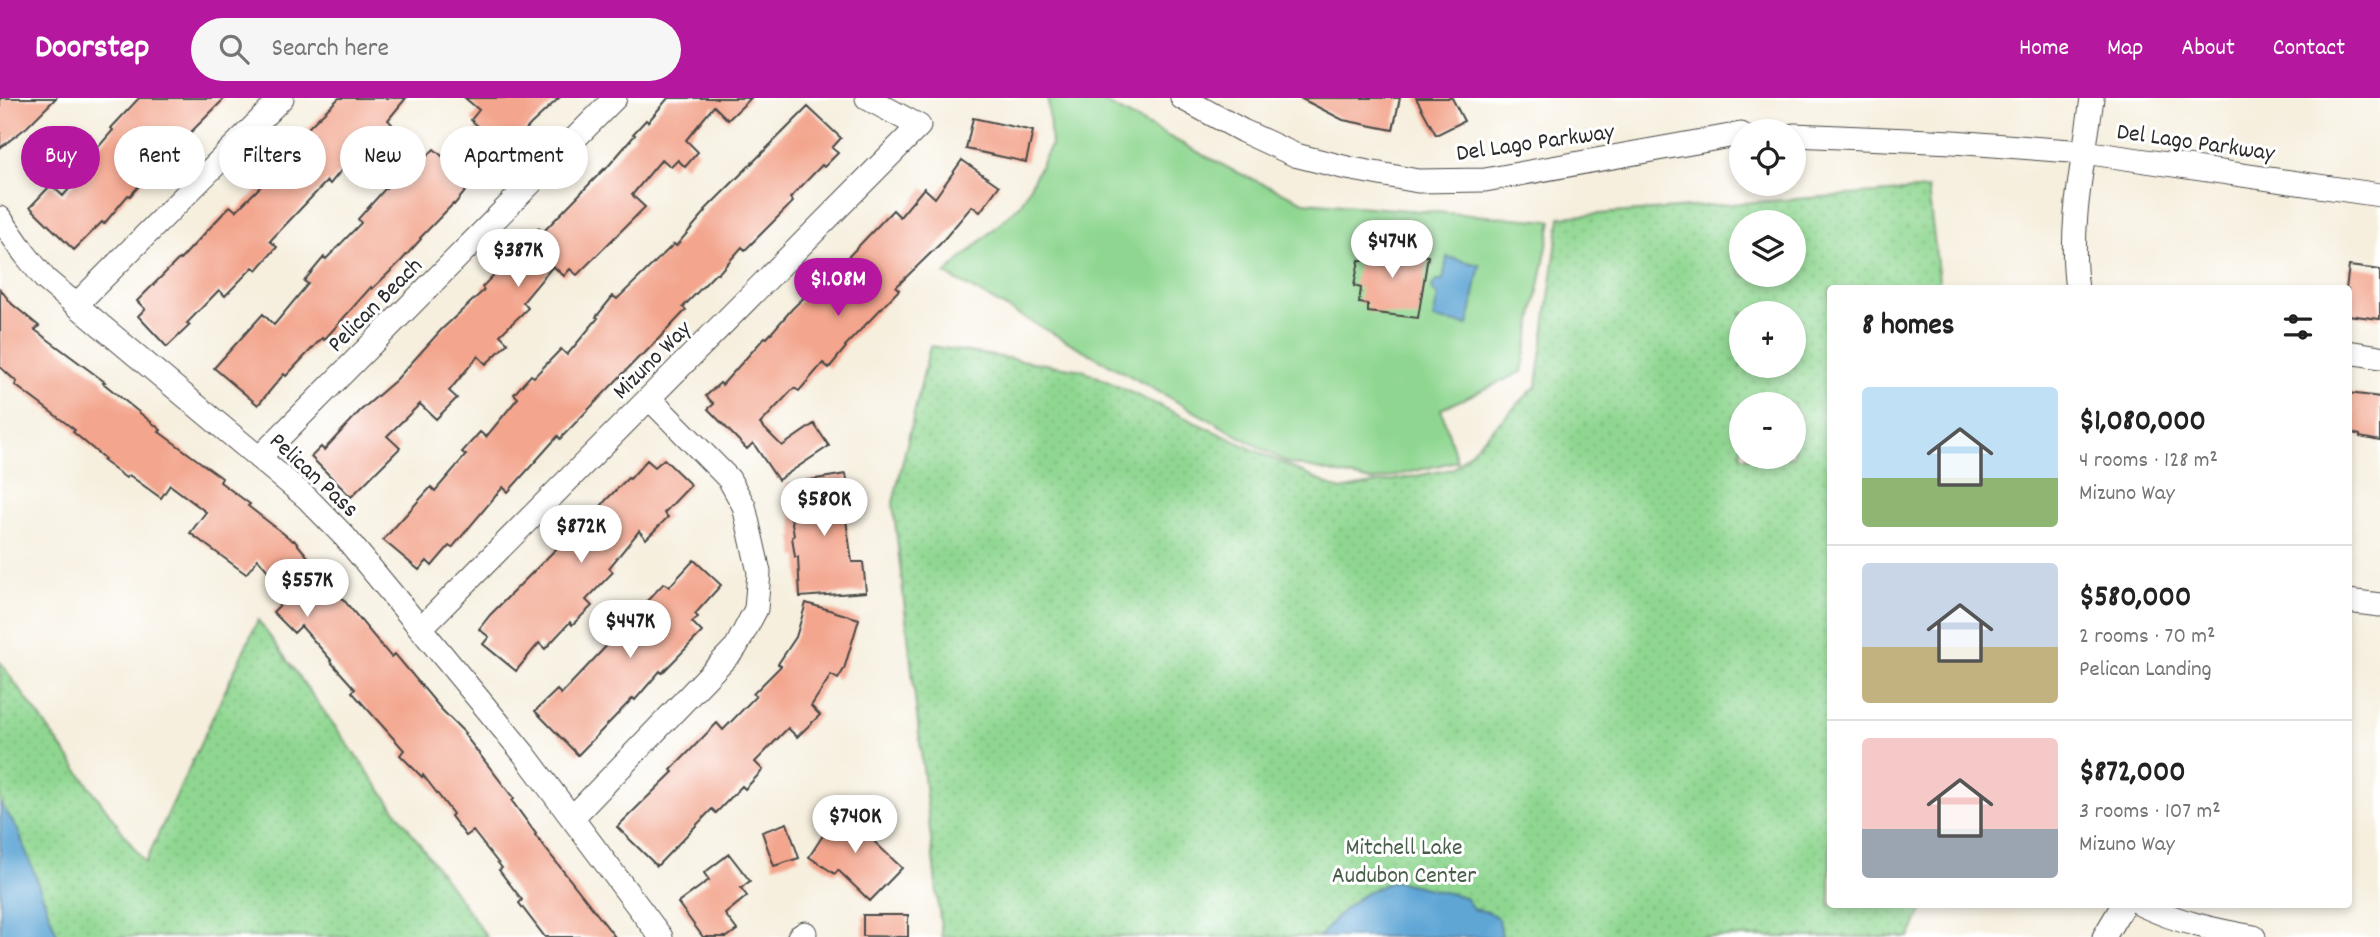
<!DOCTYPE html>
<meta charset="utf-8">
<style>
body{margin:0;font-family:Dekko,sans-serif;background:#f6f6f6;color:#222;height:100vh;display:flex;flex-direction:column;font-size:26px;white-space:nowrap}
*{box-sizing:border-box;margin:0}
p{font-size:23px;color:#767676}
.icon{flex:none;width:38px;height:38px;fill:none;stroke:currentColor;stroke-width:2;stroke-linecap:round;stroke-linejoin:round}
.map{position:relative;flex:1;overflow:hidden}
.panel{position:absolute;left:1827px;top:187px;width:525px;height:623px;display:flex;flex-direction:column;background:#fff;border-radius:7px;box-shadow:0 4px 10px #0003}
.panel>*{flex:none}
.hud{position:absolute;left:21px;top:28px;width:665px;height:63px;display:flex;gap:14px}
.buttons{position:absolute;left:1729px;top:21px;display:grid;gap:14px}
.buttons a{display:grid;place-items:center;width:77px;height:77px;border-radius:50%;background:#fff;box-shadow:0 4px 10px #0003;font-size:35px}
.price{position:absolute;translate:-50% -60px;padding:0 16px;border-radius:24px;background:#fff;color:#222;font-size:23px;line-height:46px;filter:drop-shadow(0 2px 4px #0008)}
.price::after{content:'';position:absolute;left:50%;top:42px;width:21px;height:16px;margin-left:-10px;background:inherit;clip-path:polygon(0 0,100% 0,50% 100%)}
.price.selected{background:#b5179e;color:#fff}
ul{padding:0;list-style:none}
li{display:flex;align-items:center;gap:21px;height:175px;padding:0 35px}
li+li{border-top:2px solid #e0e0e0}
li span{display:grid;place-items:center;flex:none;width:196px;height:140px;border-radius:7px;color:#555}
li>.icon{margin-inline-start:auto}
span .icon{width:84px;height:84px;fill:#fffc;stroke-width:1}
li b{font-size:30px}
h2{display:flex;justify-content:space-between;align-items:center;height:84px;padding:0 35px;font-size:30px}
.tag{padding:0 24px;border-radius:32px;background:#fff;box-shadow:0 4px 10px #0003;font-size:24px;line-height:63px}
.tag.selected{background:#b5179e;color:#fff}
header{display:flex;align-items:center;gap:42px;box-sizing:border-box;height:98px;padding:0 35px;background:#b5179e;color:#fff}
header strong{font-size:33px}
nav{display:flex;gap:38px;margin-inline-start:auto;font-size:24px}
.search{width:490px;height:63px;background:#f6f6f6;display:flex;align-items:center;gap:18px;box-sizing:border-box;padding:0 24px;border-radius:38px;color:#767676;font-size:26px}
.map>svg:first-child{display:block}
</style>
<header>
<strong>Doorstep</strong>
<div class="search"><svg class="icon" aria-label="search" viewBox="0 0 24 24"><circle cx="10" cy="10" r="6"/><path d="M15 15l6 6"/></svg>Search here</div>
<nav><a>Home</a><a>Map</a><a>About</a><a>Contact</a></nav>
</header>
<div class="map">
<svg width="2380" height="839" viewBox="0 0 2380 839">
<defs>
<pattern id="grass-dots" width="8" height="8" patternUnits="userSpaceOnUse" patternTransform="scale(1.75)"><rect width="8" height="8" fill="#8fd791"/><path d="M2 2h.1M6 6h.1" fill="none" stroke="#7cb97d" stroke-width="1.8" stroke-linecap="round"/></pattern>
</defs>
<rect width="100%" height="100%" fill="#fff"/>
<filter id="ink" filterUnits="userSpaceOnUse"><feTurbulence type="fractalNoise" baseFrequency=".0143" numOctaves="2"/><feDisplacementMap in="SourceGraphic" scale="14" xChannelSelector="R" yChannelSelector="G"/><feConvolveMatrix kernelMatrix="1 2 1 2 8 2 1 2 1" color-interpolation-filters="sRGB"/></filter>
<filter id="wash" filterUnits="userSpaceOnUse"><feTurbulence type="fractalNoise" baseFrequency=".00686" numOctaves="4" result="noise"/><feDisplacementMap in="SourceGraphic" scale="28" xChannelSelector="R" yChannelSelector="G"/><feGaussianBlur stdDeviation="1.57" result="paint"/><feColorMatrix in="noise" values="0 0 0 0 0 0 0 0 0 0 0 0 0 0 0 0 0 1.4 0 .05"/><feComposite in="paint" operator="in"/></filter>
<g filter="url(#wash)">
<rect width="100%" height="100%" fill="#f6efde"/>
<path fill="url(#grass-dots)" stroke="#5d815e" stroke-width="2" fill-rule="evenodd" d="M 1928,91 L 1940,191 L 1830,191 L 1830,807 L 1925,807 L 1909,839 L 942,839 L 893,405 L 930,248 L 1083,272 L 1340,392 L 1453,371 L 1537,287 L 1560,119 ZM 1741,124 L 1794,124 L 1794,177 L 1741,177 ZM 1741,215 L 1794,215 L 1794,268 L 1741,268 ZM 1741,306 L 1794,306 L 1794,359 L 1741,359 Z
M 258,522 L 487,839 L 0,839 L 0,564 L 145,765 Z"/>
<path fill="#8fd791" stroke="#5d815e" stroke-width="2" d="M 1048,0 L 1096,0 L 1232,72 L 1304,104 L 1552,123 L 1522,274 L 1441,311 L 1457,363 L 1373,383 L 1288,365 L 945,176 L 1021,106 L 1051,47 Z"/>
<path fill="#5ea6d5" stroke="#446880" stroke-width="2" d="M 1447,159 L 1480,167 L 1468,227 L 1433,221 L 1438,198 L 1433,193 L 1432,188 L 1436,183 L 1443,183 Z
M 0,704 L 18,732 L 58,839 L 0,839 Z
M 1395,783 L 1465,799 L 1473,811 L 1489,814 L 1499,821 L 1502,839 L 1320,839 C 1339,812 1363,792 1395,783 Z"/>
<g id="blocks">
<path fill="#f3a58d" d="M 0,0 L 56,0 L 27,29 L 0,50 Z
M 139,0 L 225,0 L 177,48 L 179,50 L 166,63 L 163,61 L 130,98 L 128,97 L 104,126 L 102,124 L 74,152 L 30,109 L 51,87 L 63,98 L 92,64 L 88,61 L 113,32 L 111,30 Z
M 339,0 L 406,0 L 388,22 L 392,26 L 381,40 L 384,43 L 362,65 L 354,57 L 330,86 L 327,83 L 270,143 L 277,149 L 257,172 L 253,169 L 225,198 L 219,192 L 187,225 L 190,227 L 167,249 L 138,218 L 145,211 L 137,203 L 179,161 L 180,162 L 230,108 L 236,113 L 268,81 L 264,77 L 284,54 L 286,56 L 311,27 Z
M 465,0 L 559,0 L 531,26 L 480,82 L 477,79 L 454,107 L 453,106 L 420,140 L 421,141 L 401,163 L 372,191 L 371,189 L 324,242 L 322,240 L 286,278 L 284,276 L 258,307 L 214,270 L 263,216 L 274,227 L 308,186 L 304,183 L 324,159 L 326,161 L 361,125 L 358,121 L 402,72 L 406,76 L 424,55 L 427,58 L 434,51 L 448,63 L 479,29 L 471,22 L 479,12 Z
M 668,0 L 751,0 L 728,22 L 714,8 L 686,42 L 698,54 L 685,69 L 678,62 L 671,69 L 662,61 L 632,97 L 645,109 L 577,177 L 570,171 L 564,178 L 553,168 L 523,204 L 528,210 L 500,237 L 508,245 L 486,266 L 478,258 L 449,293 L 457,300 L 436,321 L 420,306 L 387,338 L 400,350 L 351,399 L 311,359 L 321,349 L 324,352 L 360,313 L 396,282 L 441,232 L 484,192 L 482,189 L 539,130 L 543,134 L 604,71 L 605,72 L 635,37 L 633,36 L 646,22 L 648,24 Z
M 1300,0 L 1400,0 L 1393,32 L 1343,22 Z
M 1416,0 L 1452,0 L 1464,23 L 1436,37 Z
M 808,9 L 841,40 L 832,50 L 838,55 L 824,69 L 822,67 L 790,100 L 793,104 L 745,152 L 742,149 L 718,176 L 716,175 L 683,209 L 686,212 L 642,258 L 641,257 L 560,341 L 558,338 L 508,394 L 503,389 L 452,450 L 449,448 L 432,468 L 427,463 L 419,472 L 383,442 L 431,389 L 435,393 L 466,357 L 462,354 L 480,334 L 486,339 L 518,300 L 514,296 L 531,277 L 534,279 L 561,251 L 567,257 L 598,220 L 596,219 L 613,198 L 617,201 L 674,146 L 676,148 L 706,113 L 705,112 Z
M 973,20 L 1033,33 L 1026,64 L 966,51 Z
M 962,62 L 999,88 L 980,114 L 972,108 L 940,146 L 896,189 L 899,192 L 845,248 L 846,249 L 829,270 L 823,265 L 799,293 L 794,290 L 760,326 L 782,348 L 814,326 L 829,348 L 778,382 L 753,345 L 747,351 L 708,311 L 714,306 L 706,298 L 720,285 L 722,287 L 765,239 L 767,240 L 792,211 L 827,177 L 829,179 L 893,112 L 900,119 L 924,90 L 935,100 Z
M 1378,143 L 1403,147 L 1403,155 L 1428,158 L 1418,220 L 1368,214 L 1368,206 L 1359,205 L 1361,190 L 1354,188 L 1359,162 L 1366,163 L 1369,148 L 1377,150 Z
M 2349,168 L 2380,172 L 2380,221 L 2348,217 L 2348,191 L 2346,191 Z
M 0,191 L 12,206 L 39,228 L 35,232 L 105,284 L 103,285 L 161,332 L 159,334 L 222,380 L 220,384 L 250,406 L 248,408 L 293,443 L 294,442 L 391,559 L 395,556 L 442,612 L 465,635 L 464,636 L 514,701 L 512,703 L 536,736 L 535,737 L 615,839 L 545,839 L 519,805 L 522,802 L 499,772 L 502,770 L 473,733 L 466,738 L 451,718 L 453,716 L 423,677 L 422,679 L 400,657 L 404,652 L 352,594 L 355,591 L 330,563 L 331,562 L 301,528 L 294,535 L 273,514 L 289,498 L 258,461 L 246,476 L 190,435 L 206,414 L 170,387 L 161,400 L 129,377 L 126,380 L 103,363 L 105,361 L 73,334 L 75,332 L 15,287 L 17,284 L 0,269 Z
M 2348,295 L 2380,299 L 2380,343 L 2360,339 L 2360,337 L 2348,334 Z
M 664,361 L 691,387 L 664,415 L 668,419 L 646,441 L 639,433 L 609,470 L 613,474 L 586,502 L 592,508 L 572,527 L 570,524 L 545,551 L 539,545 L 516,573 L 483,546 L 489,539 L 479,531 L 490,517 L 567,440 L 572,445 L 606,402 L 628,380 L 630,381 L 647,362 L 655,369 Z
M 846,376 L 851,407 L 844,408 L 852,464 L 863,464 L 866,494 L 800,499 L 798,459 L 795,459 L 792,439 L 794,438 L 786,386 Z
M 694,462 L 721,487 L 695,516 L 698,519 L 692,524 L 702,534 L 662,575 L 660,573 L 635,602 L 633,600 L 578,657 L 535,613 L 557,592 L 561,596 L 613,541 L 615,543 L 649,507 L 646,504 L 664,485 L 669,489 Z
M 806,505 L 859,521 L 844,571 L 838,581 L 831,577 L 811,608 L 820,617 L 797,639 L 788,630 L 755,664 L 763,672 L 745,691 L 742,688 L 716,715 L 712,711 L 657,768 L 617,729 L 673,674 L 671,672 L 717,625 L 723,632 L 756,598 L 753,596 L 781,568 L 778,566 L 796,539 Z
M 842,708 L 869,725 L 863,733 L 902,770 L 870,803 L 838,772 L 835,776 L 809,759 Z
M 787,725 L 799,760 L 774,768 L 762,734 Z
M 729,756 L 750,783 L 741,790 L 747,798 L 725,816 L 737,832 L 727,839 L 703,839 L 678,805 L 709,782 L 704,775 Z
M 863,817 L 908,817 L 908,839 L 863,838 Z"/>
</g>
</g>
<g filter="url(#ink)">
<use href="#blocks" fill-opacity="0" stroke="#494846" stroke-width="2"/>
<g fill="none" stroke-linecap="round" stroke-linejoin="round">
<g stroke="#494846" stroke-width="25">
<path id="minor" d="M 1182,0 L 1243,33 L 1295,57 L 1347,70 L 1418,83 L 1485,82 L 1741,36
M 1794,37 L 1953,44 L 2084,54 L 2380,97
M 0,120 L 25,156 L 45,181 L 307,400 L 345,439 L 524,656 L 661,839
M 2077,191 C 2068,127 2084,63 2092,0
M 76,207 L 282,0
M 2348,254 L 2380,259
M 259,360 L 615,0
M 2348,503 L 2380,507
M 421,530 L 919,28 L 867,0
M 572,720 L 736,549 L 756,511 L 759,474 L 744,408 L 729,381 L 649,300
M 2142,807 C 2178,824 2214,832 2254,839
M 799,839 L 805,835
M 2104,839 L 2123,807"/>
</g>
<use href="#minor" stroke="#fff" stroke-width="23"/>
</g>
</g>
<g text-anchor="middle" stroke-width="6" stroke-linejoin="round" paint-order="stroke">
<g font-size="24" fill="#2b2b2b" stroke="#fff">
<text transform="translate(1535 43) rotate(-8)" y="8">Del Lago Parkway</text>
<text transform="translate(2196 43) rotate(8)" y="8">Del Lago Parkway</text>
<text transform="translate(374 206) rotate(-45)" y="8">Pelican Beach</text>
<text transform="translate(651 261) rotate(-45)" y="8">Mizuno Way</text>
<text transform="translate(315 376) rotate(43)" y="8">Pelican Pass</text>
</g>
<g font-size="24" fill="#495f4a" stroke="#fff">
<text x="1404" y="756">Mitchell Lake<tspan x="1404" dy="28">Audubon Center</tspan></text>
</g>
</g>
</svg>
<div class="buttons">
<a><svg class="icon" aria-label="locate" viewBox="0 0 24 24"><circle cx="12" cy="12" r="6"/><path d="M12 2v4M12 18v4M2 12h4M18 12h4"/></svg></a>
<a><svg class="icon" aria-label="layers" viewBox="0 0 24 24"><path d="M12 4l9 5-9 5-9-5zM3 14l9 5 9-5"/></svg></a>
<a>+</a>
<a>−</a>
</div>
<b class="price" style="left:1392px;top:182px">$474K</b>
<b class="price" style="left:518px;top:191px">$387K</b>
<b class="price selected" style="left:838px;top:220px">$1.08M</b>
<b class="price" style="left:824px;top:440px">$580K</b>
<b class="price" style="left:581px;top:467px">$872K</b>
<b class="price" style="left:307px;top:521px">$557K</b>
<b class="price" style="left:630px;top:562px">$447K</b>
<b class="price" style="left:855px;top:757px">$740K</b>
<div class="hud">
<a class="tag selected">Buy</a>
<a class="tag">Rent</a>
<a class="tag">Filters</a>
<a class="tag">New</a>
<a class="tag">Apartment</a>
</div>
<section class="panel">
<h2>8 homes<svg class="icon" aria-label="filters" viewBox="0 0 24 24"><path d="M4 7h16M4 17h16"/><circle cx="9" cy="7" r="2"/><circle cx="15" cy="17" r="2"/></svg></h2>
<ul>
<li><span style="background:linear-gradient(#bfe0f5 65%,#8fb573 0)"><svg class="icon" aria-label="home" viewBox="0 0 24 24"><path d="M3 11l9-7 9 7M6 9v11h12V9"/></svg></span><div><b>$1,080,000</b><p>4 rooms · 128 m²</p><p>Mizuno Way</p></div></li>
<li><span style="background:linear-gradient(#c9d6e8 60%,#c2b280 0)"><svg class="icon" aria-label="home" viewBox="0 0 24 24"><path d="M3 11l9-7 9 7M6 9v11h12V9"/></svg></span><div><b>$580,000</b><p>2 rooms · 70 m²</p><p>Pelican Landing</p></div></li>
<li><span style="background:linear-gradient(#f6c9c9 65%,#9aa5b1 0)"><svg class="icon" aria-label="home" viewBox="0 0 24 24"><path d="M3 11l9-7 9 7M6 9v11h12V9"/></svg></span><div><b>$872,000</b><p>3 rooms · 107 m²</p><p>Mizuno Way</p></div></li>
</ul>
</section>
</div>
